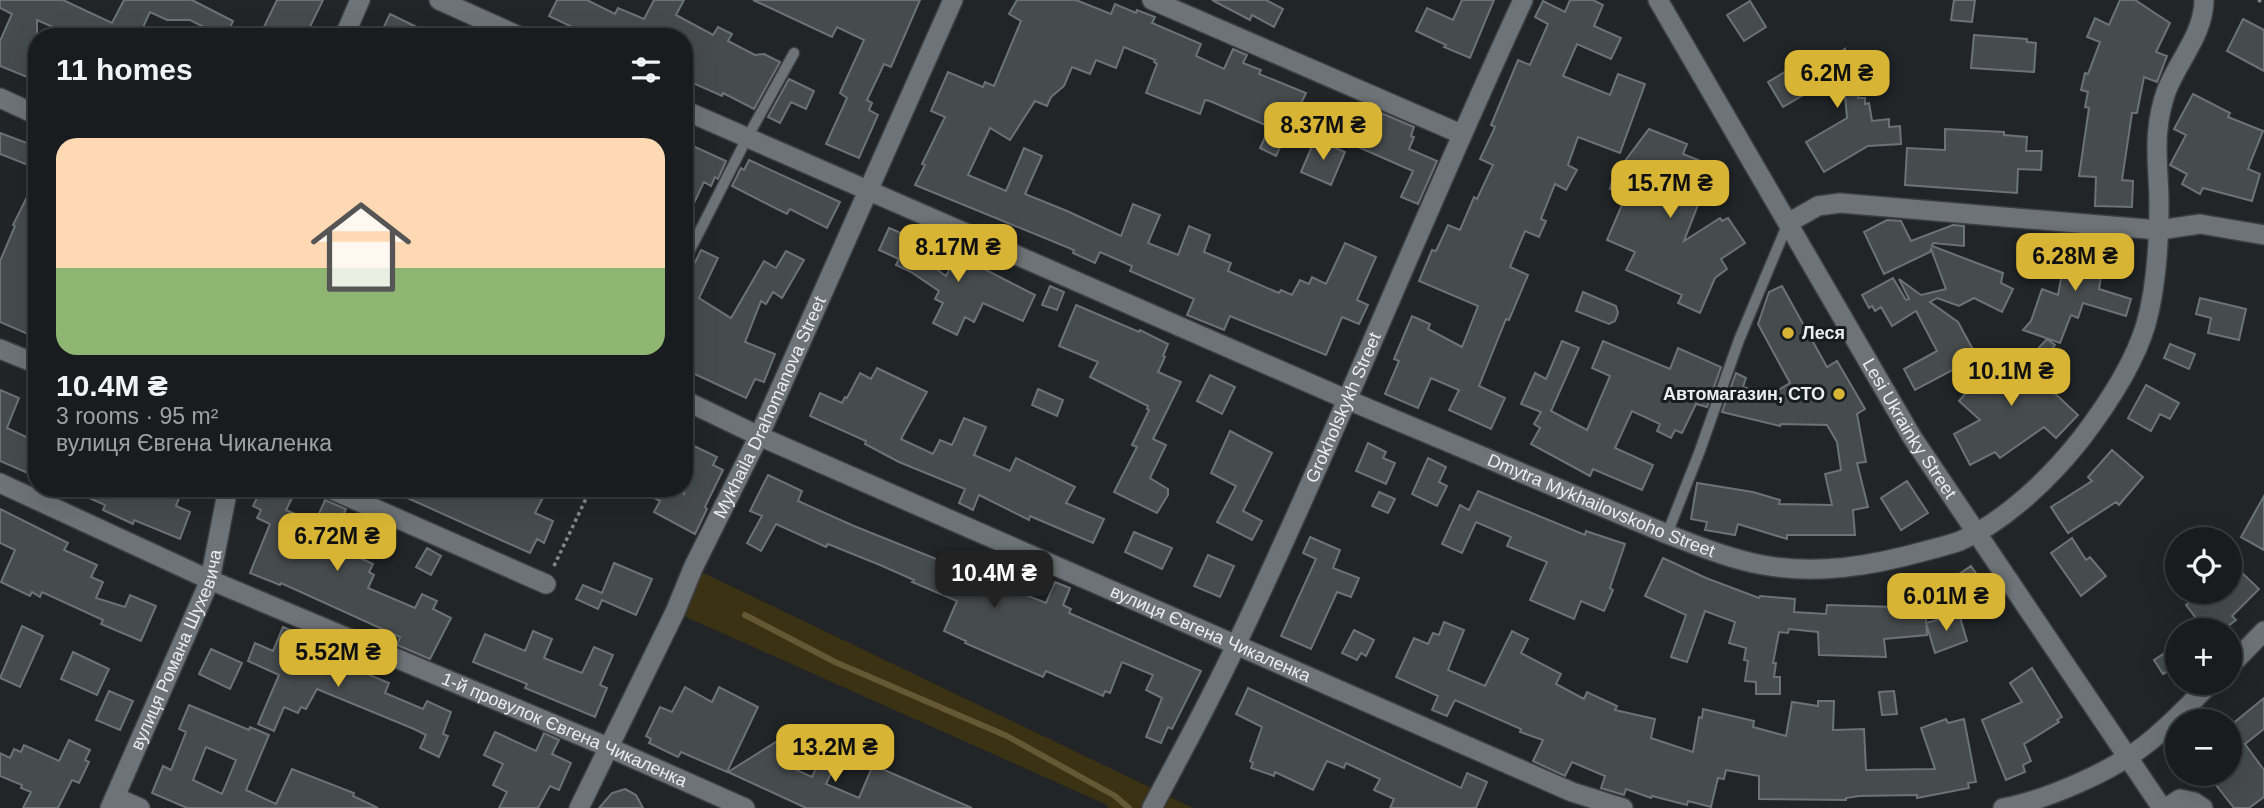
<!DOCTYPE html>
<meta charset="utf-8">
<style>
body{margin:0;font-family:Arial,sans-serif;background:#26292b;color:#f1f3f6;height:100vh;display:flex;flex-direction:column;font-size:26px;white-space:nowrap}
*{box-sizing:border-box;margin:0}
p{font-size:23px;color:#9fa1a4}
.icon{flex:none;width:38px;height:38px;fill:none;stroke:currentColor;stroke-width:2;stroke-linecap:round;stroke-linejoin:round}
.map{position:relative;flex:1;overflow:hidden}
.panel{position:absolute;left:28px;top:28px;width:665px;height:469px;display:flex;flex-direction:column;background:#191c1e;border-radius:28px;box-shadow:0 7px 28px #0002,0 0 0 2px #373a3c}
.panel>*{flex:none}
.buttons{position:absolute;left:2165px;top:527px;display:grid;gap:14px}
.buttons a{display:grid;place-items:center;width:77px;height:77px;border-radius:50%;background:#191c1e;box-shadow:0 7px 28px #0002,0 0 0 2px #373a3c;font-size:35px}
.price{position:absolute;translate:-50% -60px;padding:0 16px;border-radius:14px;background:#d7b434;color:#111;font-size:23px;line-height:46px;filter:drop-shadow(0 2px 4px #0008)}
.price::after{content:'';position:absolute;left:50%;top:42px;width:21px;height:16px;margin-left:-10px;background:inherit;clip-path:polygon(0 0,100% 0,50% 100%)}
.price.on{background:#222;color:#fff}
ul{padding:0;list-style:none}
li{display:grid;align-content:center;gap:14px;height:371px;padding:0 28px}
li+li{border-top:2px solid #373a3c}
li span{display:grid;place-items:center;height:217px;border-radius:21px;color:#555}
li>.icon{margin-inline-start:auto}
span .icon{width:126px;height:126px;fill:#fffc;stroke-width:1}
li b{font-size:30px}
h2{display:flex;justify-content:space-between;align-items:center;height:84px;padding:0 28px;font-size:30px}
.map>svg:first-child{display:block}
</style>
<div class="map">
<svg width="2264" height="808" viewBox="0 0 2264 808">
<rect width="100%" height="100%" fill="#212528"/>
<path fill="#3b3113" d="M 693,568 L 1193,808 L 1109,808 L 1105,804 L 675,612 Z"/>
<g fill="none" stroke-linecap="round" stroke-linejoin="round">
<path stroke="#655935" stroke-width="6" d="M 745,615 L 835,662 L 1007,736 L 1115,796 L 1129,808"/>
</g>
<path fill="#464b4e" stroke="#6c7275" stroke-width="2" fill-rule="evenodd" d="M 0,0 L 63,0 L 112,23 L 124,0 L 192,0 L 233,21 L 226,37 L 224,37 L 190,20 L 167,20 L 150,12 L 139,36 L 141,37 L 76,37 L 37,20 L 37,81 L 0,66 L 0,41 L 12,14 L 0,8 Z
M 277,0 L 323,0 L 305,37 L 259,37 Z
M 557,0 L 587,0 L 615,14 L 618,8 L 644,19 L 654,0 L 684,0 L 676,15 L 713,35 L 718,27 L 732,34 L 728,41 L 755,55 L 764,54 L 780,62 L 754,109 L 723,93 L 722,96 L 684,79 L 684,37 L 673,37 L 657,28 L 653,37 L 593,37 L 549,16 Z
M 753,0 L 920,0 L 891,67 L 884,64 L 867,100 L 872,103 L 869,110 L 878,115 L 859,158 L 826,144 L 847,98 L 840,93 L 864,40 L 837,27 L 832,37 Z
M 1017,0 L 1076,0 L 1111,14 L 1115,4 L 1136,13 L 1137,10 L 1155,17 L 1152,23 L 1201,44 L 1196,56 L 1224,69 L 1233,49 L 1247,55 L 1243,63 L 1261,70 L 1259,74 L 1306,93 L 1276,156 L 1260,148 L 1270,127 L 1210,101 L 1205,100 L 1200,114 L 1146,93 L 1157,64 L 1154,62 L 1155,60 L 1124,47 L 1116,68 L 1096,60 L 1090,74 L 1072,67 L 1064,86 L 1051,97 L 1047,106 L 1035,101 L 1010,140 L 990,128 L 968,175 L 1006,191 L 1024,148 L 1042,156 L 1025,194 L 1067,211 L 1121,236 L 1133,204 L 1160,215 L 1148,243 L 1178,255 L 1189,226 L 1210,235 L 1204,252 L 1231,263 L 1228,271 L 1279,293 L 1281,290 L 1292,295 L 1300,280 L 1309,284 L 1312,277 L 1326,284 L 1345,243 L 1376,257 L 1357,300 L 1368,305 L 1359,324 L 1342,317 L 1326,355 L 1230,316 L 1224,330 L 1187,315 L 1194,299 L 1130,271 L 1132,266 L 1100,252 L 1095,263 L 1073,253 L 1074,250 L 915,185 L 925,165 L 922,164 L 945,117 L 931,111 L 948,72 L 983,87 L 985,82 L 994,86 L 1021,21 L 1009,14 Z
M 1212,0 L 1266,0 L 1283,9 L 1274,27 L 1252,15 L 1250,20 Z
M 1462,0 L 1494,0 L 1470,58 L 1444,47 L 1446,45 L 1416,31 L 1427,8 L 1453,20 Z
M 1570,0 L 1593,0 L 1603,5 L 1594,26 L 1621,38 L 1611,59 L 1577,44 L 1563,76 L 1610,95 L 1618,74 L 1645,84 L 1620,153 L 1578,137 L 1568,165 L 1577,170 L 1566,190 L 1555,184 L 1541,219 L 1546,221 L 1539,237 L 1525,231 L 1510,267 L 1528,275 L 1509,320 L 1506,319 L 1479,386 L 1505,398 L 1491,429 L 1449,410 L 1459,390 L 1431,378 L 1418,408 L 1385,394 L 1399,361 L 1394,359 L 1412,316 L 1430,324 L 1428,329 L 1462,347 L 1478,306 L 1419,281 L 1432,250 L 1436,251 L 1448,225 L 1460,230 L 1474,197 L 1477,199 L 1493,165 L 1480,159 L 1495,127 L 1491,125 L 1518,60 L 1530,65 L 1548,24 L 1535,17 L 1543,1 L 1565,12 Z
M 1954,0 L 1975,0 L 1972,22 L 1951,20 Z
M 2120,0 L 2135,0 L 2170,23 L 2156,52 L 2167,56 L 2157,82 L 2144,77 L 2137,113 L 2132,113 L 2122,180 L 2133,181 L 2132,207 L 2095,206 L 2096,177 L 2079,176 L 2089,108 L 2085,107 L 2088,92 L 2081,90 L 2085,73 L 2088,74 L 2100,42 L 2087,37 L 2095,18 L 2109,25 Z
M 1750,1 L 1766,27 L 1744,41 L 1727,15 Z
M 390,14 L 437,37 L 379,37 Z
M 2243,19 L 2264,30 L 2264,71 L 2227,51 Z
M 1974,35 L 2027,39 L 2027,42 L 2036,43 L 2034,72 L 1971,68 Z
M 1845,49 L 1844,58 L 1863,60 L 1858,98 L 1865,98 L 1865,104 L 1869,103 L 1872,121 L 1889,119 L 1889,127 L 1900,126 L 1901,144 L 1868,146 L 1824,172 L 1806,142 L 1847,118 L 1843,72 L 1783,107 L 1768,82 L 1793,67 L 1793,70 L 1810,61 L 1814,68 Z
M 789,79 L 814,91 L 806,109 L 791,102 L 780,123 L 768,117 Z
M 2193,94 L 2230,113 L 2228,117 L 2263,131 L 2248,169 L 2260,174 L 2252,201 L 2203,188 L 2200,194 L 2182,184 L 2187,174 L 2170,165 L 2186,135 L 2174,129 Z
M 1381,113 L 1414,127 L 1411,136 L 1414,137 L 1409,149 L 1437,161 L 1418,204 L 1401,197 L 1413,171 L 1358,147 L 1372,117 L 1378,120 Z
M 1649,129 L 1687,144 L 1683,154 L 1713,166 L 1684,241 L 1720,218 L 1722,221 L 1728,218 L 1745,243 L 1721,259 L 1727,269 L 1715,278 L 1700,313 L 1678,303 L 1682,295 L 1626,270 L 1635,252 L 1607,240 L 1627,193 L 1610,189 L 1613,177 Z
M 1945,129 L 2004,132 L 2004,135 L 2027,137 L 2026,151 L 2042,151 L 2041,170 L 2018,169 L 2017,193 L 1905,185 L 1907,148 L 1945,150 Z
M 0,133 L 35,146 L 28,165 L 0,154 Z
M 1315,139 L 1345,152 L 1331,185 L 1301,172 Z
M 684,142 L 726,161 L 718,179 L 715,177 L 711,186 L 704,182 L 684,224 Z
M 749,160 L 840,202 L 827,228 L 790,209 L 787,214 L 732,186 L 741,168 L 744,170 Z
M 37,177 L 37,338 L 0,322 L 0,261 L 15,226 L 13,225 Z
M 1887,220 L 1901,221 L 1911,241 L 1953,225 L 1964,226 L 1964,246 L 1933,243 L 1932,246 L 2003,273 L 2001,283 L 2013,289 L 2002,312 L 1974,298 L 1959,306 L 1937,298 L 1930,302 L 1958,322 L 1977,357 L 1915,390 L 1904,369 L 1937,351 L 1916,311 L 1892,326 L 1881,307 L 1875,311 L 1872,306 L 1869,308 L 1862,295 L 1893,278 L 1906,300 L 1909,299 L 1899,279 L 1921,295 L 1946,289 L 1931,249 L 1930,252 L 1884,274 L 1864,232 Z
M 889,228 L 927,244 L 921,258 L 946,276 L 957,255 L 1035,295 L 1023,321 L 983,303 L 974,322 L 965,317 L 957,335 L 933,323 L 943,303 L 935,299 L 939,291 L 911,272 L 896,265 L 899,259 L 879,250 Z
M 2068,241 L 2106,248 L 2099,289 L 2131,299 L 2126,316 L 2083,303 L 2078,318 L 2071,315 L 2060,343 L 2023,330 L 2031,321 L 2042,289 L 2058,295 Z
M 701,250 L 718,258 L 699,298 L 731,318 L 764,261 L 776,268 L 786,251 L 804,260 L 782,298 L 773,292 L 766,304 L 761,301 L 745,342 L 775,354 L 764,382 L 755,379 L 746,398 L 684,369 L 684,285 Z
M 1050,286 L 1064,292 L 1057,310 L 1042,305 Z
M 1782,286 L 1827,367 L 1837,361 L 1865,409 L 1857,414 L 1866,462 L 1857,463 L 1868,507 L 1853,510 L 1855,535 L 1787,535 L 1787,539 L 1738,524 L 1735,535 L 1705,530 L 1707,522 L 1691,519 L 1697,483 L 1753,492 L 1780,500 L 1779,504 L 1832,505 L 1825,474 L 1841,470 L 1837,442 L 1827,425 L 1781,424 L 1780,426 L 1722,412 L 1736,373 L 1746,378 L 1743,387 L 1770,395 L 1790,383 L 1758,324 L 1769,292 Z
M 1583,292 L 1616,306 L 1618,313 L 1615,321 L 1609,324 L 1576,311 Z
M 2200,298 L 2246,309 L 2239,340 L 2208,333 L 2211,318 L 2196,314 Z
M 1076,305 L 1139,332 L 1140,330 L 1168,344 L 1163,356 L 1165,357 L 1158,372 L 1181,382 L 1153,439 L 1166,445 L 1150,478 L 1168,489 L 1168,495 L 1157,513 L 1114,492 L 1137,447 L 1132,445 L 1149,410 L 1147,409 L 1148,406 L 1090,377 L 1098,362 L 1059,346 Z
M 2047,339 L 2055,345 L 2034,374 L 2078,415 L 2056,438 L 2044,427 L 2000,458 L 1995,452 L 1970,465 L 1954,434 L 1980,420 L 1959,401 L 2000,355 L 2019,369 Z
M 1562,341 L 1579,348 L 1551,411 L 1587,430 L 1610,376 L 1592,368 L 1603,341 L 1670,369 L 1678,348 L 1721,367 L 1707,407 L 1696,404 L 1682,433 L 1675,430 L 1671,438 L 1657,431 L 1660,424 L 1632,411 L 1615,448 L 1653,465 L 1642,490 L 1593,469 L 1590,476 L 1531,444 L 1540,428 L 1534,424 L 1541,412 L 1521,404 L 1535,373 L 1546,379 Z
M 2170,344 L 2195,354 L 2189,369 L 2164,358 Z
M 877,368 L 927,392 L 901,439 L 933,454 L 940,440 L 952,445 L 964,418 L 986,427 L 974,455 L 1010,471 L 1016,458 L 1075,487 L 1066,503 L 1104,519 L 1093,543 L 1030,516 L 1029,520 L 979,495 L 973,510 L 959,503 L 965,489 L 899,462 L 865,444 L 866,441 L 810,416 L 820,393 L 842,403 L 845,397 L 847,398 L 860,373 L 871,379 Z
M 1210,375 L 1235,387 L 1222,414 L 1197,401 Z
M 2146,385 L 2179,403 L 2170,419 L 2160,414 L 2151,431 L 2128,418 Z
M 1038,389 L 1063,400 L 1057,416 L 1032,405 Z
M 0,390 L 19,398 L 7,428 L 37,442 L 37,477 L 0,461 Z
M 1230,431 L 1272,453 L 1243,511 L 1262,521 L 1252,540 L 1217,522 L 1236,486 L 1211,473 Z
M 1368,443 L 1386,452 L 1383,458 L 1395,463 L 1386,484 L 1356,471 Z
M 692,445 L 717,457 L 713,465 L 723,470 L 705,507 L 707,509 L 695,534 L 654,512 L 660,501 L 635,488 L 672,488 L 684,494 L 684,461 Z
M 2112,450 L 2143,477 L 2119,505 L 2116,502 L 2068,533 L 2051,507 L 2092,481 L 2088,477 Z
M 1428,458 L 1446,467 L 1439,482 L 1447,486 L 1437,506 L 1412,494 Z
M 768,475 L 802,491 L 798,501 L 854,526 L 1046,603 L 1055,582 L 1070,588 L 1063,605 L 1071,609 L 1069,613 L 1201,671 L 1172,729 L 1168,727 L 1161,743 L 1146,737 L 1162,698 L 1146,690 L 1153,675 L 1122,662 L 1110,693 L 1105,691 L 1103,696 L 1046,671 L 1043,677 L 965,643 L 966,641 L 944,631 L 957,601 L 912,582 L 914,580 L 880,565 L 828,544 L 826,547 L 776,524 L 761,551 L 747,543 L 762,516 L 750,511 Z
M 1907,481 L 1928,513 L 1901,530 L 1881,498 Z
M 67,488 L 183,488 L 176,506 L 190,512 L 180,539 L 134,520 L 133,524 L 103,510 L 105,505 Z
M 262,488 L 297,488 L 286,510 L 315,523 L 325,500 L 346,509 L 330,544 L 373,564 L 369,572 L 374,575 L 368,588 L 415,608 L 422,594 L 437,601 L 433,609 L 451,618 L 430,659 L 397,645 L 400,637 L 281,583 L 280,585 L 250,573 L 270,524 L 257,518 L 261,510 L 253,506 Z
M 385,488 L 548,488 L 535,513 L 553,521 L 544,543 L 537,539 L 530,553 Z
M 1478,491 L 1585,535 L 1586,531 L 1625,544 L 1610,588 L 1613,590 L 1604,611 L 1581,601 L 1574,619 L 1530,600 L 1547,562 L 1507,546 L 1511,537 L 1476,522 L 1462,553 L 1442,544 L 1460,505 L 1469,510 Z
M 1379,492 L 1395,499 L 1388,513 L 1372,506 Z
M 2264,496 L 2264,550 L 2241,537 Z
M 0,509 L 68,543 L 64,550 L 97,565 L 91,577 L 103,582 L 96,598 L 125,607 L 130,595 L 156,606 L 141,641 L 101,624 L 103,620 L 42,592 L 40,597 L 32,592 L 30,596 L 1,582 L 15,550 L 0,543 Z
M 1134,532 L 1172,548 L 1162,569 L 1125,552 Z
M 1310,537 L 1340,550 L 1333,568 L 1359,578 L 1351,597 L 1337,592 L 1311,649 L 1281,636 L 1316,559 L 1303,553 Z
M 2072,538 L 2086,560 L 2090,557 L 2106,576 L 2081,596 L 2051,553 Z
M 427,548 L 441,556 L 431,575 L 416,567 Z
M 1208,555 L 1234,566 L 1220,597 L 1194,586 Z
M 1663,558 L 1706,578 L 1759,598 L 1760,596 L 1795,599 L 1794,612 L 1826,614 L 1827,605 L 1897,607 L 1925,604 L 1927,635 L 1884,639 L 1886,657 L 1819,655 L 1818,632 L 1789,629 L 1788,633 L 1779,632 L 1773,663 L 1776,663 L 1774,677 L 1780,677 L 1780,694 L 1756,694 L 1756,682 L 1745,681 L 1748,661 L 1744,660 L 1746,648 L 1729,643 L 1735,622 L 1705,611 L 1687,662 L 1671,657 L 1686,615 L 1645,596 Z
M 614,563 L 652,579 L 636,615 L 602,600 L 598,609 L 576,599 L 583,585 L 602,593 Z
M 1971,566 L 1989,592 L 1967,607 L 1949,581 Z
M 2239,570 L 2259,589 L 2232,616 L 2236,620 L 2223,630 L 2205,630 L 2186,605 L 2203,592 L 2230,592 L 2230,579 Z
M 1959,614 L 1967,641 L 1935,653 L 1926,623 Z
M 1444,622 L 1464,630 L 1448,670 L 1485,686 L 1512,631 L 1528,639 L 1521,653 L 1561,674 L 1556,684 L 1584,699 L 1587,692 L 1617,706 L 1615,710 L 1655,719 L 1651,738 L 1693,752 L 1699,717 L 1702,718 L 1703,709 L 1754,721 L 1753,727 L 1786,736 L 1792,702 L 1818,706 L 1818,701 L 1834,701 L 1833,730 L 1864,729 L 1866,770 L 1935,769 L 1921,728 L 1946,719 L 1948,723 L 1964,719 L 1976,782 L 1968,783 L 1969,788 L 1917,798 L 1917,795 L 1859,796 L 1846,798 L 1846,800 L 1759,799 L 1759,776 L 1726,770 L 1724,779 L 1718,778 L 1711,807 L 1688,801 L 1687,805 L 1652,796 L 1651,798 L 1626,789 L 1624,795 L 1601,788 L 1605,776 L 1572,762 L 1565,776 L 1533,761 L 1543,740 L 1520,732 L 1521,729 L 1455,700 L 1447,716 L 1432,710 L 1438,696 L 1396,677 L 1414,638 L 1428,644 L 1433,633 L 1439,635 Z
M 22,626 L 43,636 L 20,687 L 0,678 Z
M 283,627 L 325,645 L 320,656 L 357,673 L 358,670 L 389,683 L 385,693 L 423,709 L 427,701 L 451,712 L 443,734 L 448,736 L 439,757 L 420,748 L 426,735 L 414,729 L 317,689 L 306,709 L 301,707 L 298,713 L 284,707 L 274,731 L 258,724 L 279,675 L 248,661 L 255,643 L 273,651 Z
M 1354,630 L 1374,640 L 1366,656 L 1361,653 L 1357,660 L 1342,653 Z
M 533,631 L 552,639 L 544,658 L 582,673 L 594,647 L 613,655 L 600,685 L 607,688 L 595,717 L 525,688 L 527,684 L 473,662 L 485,634 L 525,651 Z
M 2177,645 L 2177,665 L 2163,674 L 2154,660 Z
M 211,649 L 242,663 L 230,689 L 199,674 Z
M 73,652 L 109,669 L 97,695 L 61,679 Z
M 2032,668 L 2062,717 L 2057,720 L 2059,722 L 2024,744 L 2031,761 L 2023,765 L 2025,772 L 2006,780 L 1982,720 L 2022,702 L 2010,683 Z
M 685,687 L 712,702 L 719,687 L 758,707 L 727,772 L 681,752 L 678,757 L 649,743 L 651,739 L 646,736 L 660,707 L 672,712 Z
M 1248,688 L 1461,788 L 1467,773 L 1487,782 L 1476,808 L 1390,808 L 1394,799 L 1374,790 L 1380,779 L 1346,763 L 1344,768 L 1327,761 L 1313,790 L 1275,772 L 1274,776 L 1251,768 L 1253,763 L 1250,761 L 1262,727 L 1236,714 Z
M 109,691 L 133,701 L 120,730 L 96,720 Z
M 1894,691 L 1897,714 L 1882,715 L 1879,692 Z
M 2264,698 L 2264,729 L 2245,744 L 2264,770 L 2264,797 L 2249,808 L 2234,808 L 2216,785 L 2230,775 L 2230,724 L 2231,725 Z
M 189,705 L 249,730 L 250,727 L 269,735 L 246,790 L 276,804 L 292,769 L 354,793 L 353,796 L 378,808 L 187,808 L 152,793 L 163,766 L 171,770 L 186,732 L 179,729 ZM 206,747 L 236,760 L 222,794 L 193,780 Z
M 795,730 L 781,763 L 812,777 L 827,745 L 841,752 L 826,784 L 859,798 L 873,765 L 972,808 L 806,808 L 728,772 Z
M 495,732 L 536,751 L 544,733 L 559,740 L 552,754 L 571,763 L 559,790 L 550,786 L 538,808 L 499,808 L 507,792 L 493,785 L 503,764 L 484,755 Z
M 69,740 L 90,750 L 85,760 L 89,762 L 79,783 L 72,780 L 58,808 L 23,808 L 31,792 L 21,788 L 22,785 L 0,776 L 0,753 L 10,758 L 14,749 L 21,752 L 24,745 L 59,761 Z
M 625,789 L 636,795 L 643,808 L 599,808 L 612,793 Z"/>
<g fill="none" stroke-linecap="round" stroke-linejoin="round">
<g stroke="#3c3f42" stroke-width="13">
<path id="service" d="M 684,262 L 747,138 L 794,53
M 1667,534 L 1699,453 L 1739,340 L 1788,223"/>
</g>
<g stroke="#3c3f42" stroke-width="22">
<g id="minor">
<path d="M 439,0 L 521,37"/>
<path d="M 1152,0 L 1461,134"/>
<path d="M 344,37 L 360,0"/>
<path d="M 0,98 L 37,115"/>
<path id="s1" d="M 684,110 L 1348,400 L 1667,534 C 1698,546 1730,559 1763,565 C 1818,575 1871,566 1925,551 C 1936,548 1949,545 1960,541 C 2006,521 2051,477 2081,439 C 2107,405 2134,365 2146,324 C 2157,285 2159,243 2159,203 C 2159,178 2155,153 2158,129 C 2159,116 2162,104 2166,92 C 2177,62 2204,34 2204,0"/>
<path d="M 1788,223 L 1818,206 L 1840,203 L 2159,230 L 2200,224 L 2264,235"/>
<path d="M 0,349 L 37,364"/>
<path id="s2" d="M 684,400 L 759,436 L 1572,792 L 1623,808"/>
<path id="s3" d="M 0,483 L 210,580 L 610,748 L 745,808"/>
<path d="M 328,488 L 546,584"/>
<path d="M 2230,666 L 2264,631"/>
<path d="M 115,797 L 140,808"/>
<path id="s4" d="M 110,808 L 210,580 L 228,488"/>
<path id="s5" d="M 579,808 L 675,612 L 693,568 L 759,436 L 953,0"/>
<path id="s6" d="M 1152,808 C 1181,753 1211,699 1237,643 C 1338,431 1424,213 1523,0"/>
<path d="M 2003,808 C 2046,800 2111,772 2145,745 C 2169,727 2190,703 2212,682"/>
<path d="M 2166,808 L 2180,799 L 2194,802 L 2203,808"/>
</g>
</g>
<g stroke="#3c3f42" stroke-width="22">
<g id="secondary">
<path id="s7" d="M 1658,0 L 1912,437 L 2162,808"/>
</g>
</g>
<path stroke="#84878a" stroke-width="3.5" stroke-dasharray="3.5 3.5" stroke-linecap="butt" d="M 2258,0 L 2264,2
M 554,566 L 591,488"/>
<use href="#service" stroke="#6d7376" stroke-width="10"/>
<use href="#minor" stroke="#6d7376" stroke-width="19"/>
<use href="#secondary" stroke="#6d7376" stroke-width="19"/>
</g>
<g fill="#d7b434" stroke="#171c1e" stroke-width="2.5">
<circle cx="1788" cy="333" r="7"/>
<circle cx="1839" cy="394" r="7"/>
</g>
<g text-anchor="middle" stroke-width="6" stroke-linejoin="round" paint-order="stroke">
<g font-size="18" font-weight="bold" fill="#ebeef0" stroke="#171c1e" text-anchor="start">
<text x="1802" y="339">Леся</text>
<text x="1825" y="400" text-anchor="end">Автомагазин, СТО</text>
</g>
<g font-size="18" fill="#ebeef0" stroke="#171c1e">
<text dy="6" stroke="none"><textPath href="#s5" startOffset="444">Mykhaila Drahomanova Street</textPath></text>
<text dy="6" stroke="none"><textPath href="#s6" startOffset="444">Grokholskykh Street</textPath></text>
<text dy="6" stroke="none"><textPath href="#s7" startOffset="497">Lesi Ukrainky Street</textPath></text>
<text dy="6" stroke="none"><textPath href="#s1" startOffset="999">Dmytra Mykhailovskoho Street</textPath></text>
<text dy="6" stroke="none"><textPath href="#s2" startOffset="576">вулиця Євгена Чикаленка</textPath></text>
<text dy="6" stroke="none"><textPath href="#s4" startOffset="172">вулиця Романа Шухевича</textPath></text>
<text dy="6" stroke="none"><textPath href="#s3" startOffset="616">1-й провулок Євгена Чикаленка</textPath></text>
</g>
</g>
</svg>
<div class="buttons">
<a><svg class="icon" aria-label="locate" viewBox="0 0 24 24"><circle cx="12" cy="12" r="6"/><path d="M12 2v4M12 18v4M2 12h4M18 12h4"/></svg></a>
<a>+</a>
<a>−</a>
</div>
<b class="price" style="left:1837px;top:110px">6.2M ₴</b>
<b class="price" style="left:1323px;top:162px">8.37M ₴</b>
<b class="price" style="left:1670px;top:220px">15.7M ₴</b>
<b class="price" style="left:958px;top:284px">8.17M ₴</b>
<b class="price" style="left:2075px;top:293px">6.28M ₴</b>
<b class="price" style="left:2011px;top:408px">10.1M ₴</b>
<b class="price" style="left:337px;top:573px">6.72M ₴</b>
<b class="price on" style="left:994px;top:610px">10.4M ₴</b>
<b class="price" style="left:1946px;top:633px">6.01M ₴</b>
<b class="price" style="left:338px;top:689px">5.52M ₴</b>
<b class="price" style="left:835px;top:784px">13.2M ₴</b>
<section class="panel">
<h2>11 homes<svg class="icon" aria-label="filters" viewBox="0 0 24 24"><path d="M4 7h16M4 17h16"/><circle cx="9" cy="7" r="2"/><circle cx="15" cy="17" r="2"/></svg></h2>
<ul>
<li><span style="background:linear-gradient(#ffd9b3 60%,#8fb573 0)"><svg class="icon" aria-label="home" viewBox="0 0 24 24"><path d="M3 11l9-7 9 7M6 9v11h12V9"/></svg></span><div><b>10.4M ₴</b><p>3 rooms · 95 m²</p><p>вулиця Євгена Чикаленка</p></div></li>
</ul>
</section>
</div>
